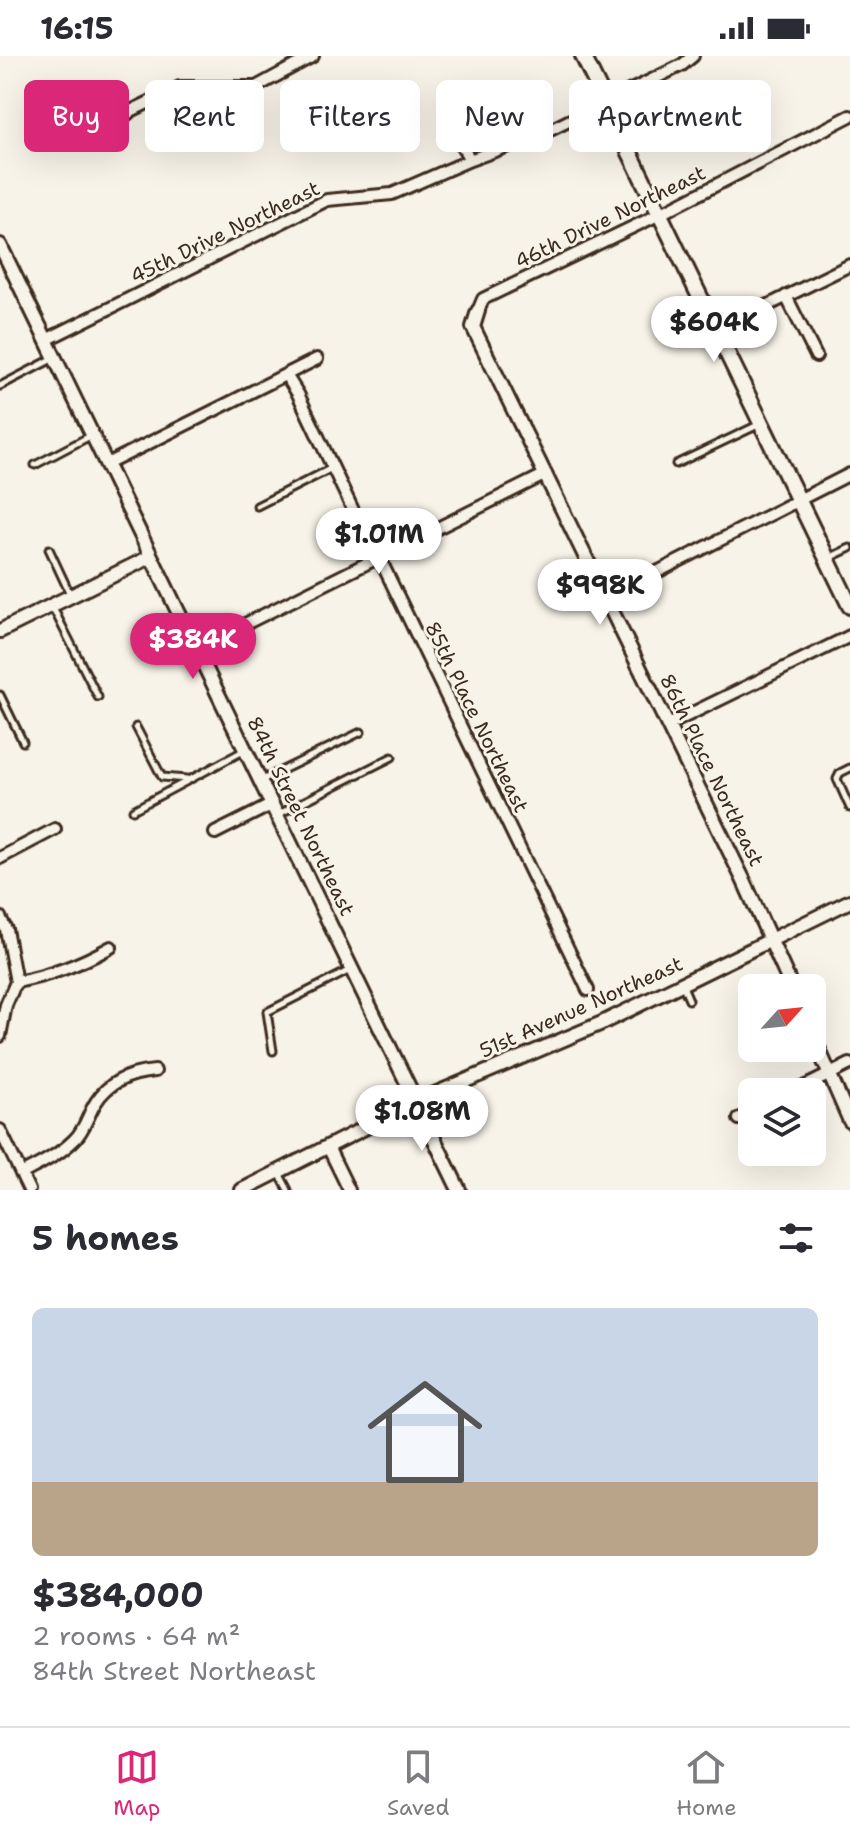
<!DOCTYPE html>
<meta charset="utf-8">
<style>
body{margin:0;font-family:"Shantell Sans",sans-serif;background:#f7f7f7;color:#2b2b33;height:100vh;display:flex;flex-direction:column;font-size:30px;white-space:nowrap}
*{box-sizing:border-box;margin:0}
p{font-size:26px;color:#7c7c81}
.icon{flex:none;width:44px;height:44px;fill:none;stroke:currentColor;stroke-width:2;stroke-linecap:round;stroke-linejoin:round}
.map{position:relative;height:1134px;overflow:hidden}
.sheet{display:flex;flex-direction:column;background:#fff;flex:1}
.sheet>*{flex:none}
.guide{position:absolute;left:24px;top:24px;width:802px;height:72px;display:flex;gap:16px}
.needle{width:52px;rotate:63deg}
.controls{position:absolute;left:738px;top:918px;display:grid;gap:16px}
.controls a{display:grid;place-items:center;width:88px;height:88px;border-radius:12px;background:#fff;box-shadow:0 8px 32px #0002;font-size:40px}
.price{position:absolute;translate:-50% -68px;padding:0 18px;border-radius:28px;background:#fff;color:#222;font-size:26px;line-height:52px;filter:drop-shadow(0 2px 4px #0008)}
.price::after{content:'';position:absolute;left:50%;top:48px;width:24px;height:18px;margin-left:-12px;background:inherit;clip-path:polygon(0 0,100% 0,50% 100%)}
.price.on{background:#db2777;color:#fff}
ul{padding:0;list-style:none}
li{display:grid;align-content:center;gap:16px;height:424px;padding:0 32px}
li span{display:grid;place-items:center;height:248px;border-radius:12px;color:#555}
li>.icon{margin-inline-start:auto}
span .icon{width:144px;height:144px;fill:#fffc;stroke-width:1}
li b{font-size:34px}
h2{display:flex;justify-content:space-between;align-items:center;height:96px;padding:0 32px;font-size:34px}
.pill{padding:0 28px;border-radius:12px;background:#fff;box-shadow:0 8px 32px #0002;font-size:28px;line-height:72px}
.pill.on{background:#db2777;color:#fff}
.status{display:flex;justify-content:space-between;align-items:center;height:56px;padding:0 40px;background:#fff;direction:ltr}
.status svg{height:22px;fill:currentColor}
.tab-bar{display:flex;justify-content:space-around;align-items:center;height:112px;border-top:2px solid #e1e1e2;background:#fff;font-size:22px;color:#7c7c81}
.tab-bar a{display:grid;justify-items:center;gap:4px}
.tab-bar .on{color:#db2777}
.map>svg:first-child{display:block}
</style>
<div class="status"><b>16:15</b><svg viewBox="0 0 49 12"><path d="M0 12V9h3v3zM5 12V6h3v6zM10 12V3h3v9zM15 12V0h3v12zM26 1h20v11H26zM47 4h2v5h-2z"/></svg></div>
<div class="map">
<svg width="850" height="1134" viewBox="0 0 850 1134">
<rect width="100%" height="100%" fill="#f7f3e8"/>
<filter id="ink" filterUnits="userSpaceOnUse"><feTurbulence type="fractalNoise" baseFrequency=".0125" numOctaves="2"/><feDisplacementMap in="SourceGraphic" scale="16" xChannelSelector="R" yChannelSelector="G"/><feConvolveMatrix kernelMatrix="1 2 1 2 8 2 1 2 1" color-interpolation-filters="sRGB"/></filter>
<g filter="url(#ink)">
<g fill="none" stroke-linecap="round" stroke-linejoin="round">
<g stroke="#3b2a1e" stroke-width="11">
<path id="service" d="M 0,330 L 54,302
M 676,408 L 758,369
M 35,409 L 92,379
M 257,450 L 332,412
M 49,493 L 70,538
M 829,502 L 850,492
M 52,550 L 98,641
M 0,639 L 23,686
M 136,671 L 162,721 L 187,723
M 850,712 L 840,717 L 837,723 L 850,752
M 262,724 L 361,676
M 133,754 L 245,694
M 279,758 L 392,701
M 683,930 L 689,944
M 273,995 L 267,956 L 352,913
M 279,1117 L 288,1134"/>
</g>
<g stroke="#3b2a1e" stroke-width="16">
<path id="minor" d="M 117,67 L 131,55 L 180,31 L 256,31 L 313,0
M 456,79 L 470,104
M 786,240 L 816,300
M 478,255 L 483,243 L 660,158 L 850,60
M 718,274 L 850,209
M 46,284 L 327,144 L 392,138 L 470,104 L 544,77 L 682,9 L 693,0
M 286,319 L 298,338 L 369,488 L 379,501 L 588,934
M 107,408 L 317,303
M 606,542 L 850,418
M 197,592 L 546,418
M 668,669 L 850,580
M 215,777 L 273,748
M 0,802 L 55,773
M 0,861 L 6,873 L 16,926 L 6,949 L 0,980
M 16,926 C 50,920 81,908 111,891
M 794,1036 L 850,1008
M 739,1063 L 752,1056
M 0,1074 L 29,1134
M 328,1091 L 349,1134
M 21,1118 C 40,1108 59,1099 74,1084 C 85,1074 88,1058 96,1046 C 109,1025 132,1017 155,1015"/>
</g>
<g stroke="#3b2a1e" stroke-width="18">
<path id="tertiary" d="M 0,189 L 459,1134
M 478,255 L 473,271 L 743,823 L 792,932
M 0,575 L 150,501
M 812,978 L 850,1065
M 242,1134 L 418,1045 L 602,967 L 850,845"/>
</g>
<g stroke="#3b2a1e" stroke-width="20">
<path id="secondary" d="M 583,0 L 850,550"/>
</g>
<use href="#service" stroke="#f7f3e8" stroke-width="5"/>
<use href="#minor" stroke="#f7f3e8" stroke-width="10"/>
<use href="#tertiary" stroke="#f7f3e8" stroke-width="12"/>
<use href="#secondary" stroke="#f7f3e8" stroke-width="14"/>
</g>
</g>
<g text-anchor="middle" stroke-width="6" stroke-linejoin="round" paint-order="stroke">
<g font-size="20" fill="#3b2a1e" stroke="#f7f3e8">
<text transform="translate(610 161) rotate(-26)" y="7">46th Drive Northeast</text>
<text transform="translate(225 176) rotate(-26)" y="7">45th Drive Northeast</text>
<text transform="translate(477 661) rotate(64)" y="7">85th Place Northeast</text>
<text transform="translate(712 714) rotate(64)" y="7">86th Place Northeast</text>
<text transform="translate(301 760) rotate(64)" y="7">84th Street Northeast</text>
<text transform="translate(581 951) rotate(-24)" y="7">51st Avenue Northeast</text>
</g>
</g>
</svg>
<div class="controls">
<a><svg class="needle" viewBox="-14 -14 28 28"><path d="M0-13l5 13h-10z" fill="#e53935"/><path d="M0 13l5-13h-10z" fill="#7c7c81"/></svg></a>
<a><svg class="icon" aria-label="layers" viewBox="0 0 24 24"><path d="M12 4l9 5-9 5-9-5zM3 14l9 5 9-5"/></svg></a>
</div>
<b class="price" style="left:714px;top:308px">$604K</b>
<b class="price" style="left:379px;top:520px">$1.01M</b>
<b class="price" style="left:600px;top:571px">$998K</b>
<b class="price on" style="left:193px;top:625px">$384K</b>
<b class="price" style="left:422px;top:1097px">$1.08M</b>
<div class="guide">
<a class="pill on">Buy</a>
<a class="pill">Rent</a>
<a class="pill">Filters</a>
<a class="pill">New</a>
<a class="pill">Apartment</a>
</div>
</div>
<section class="sheet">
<h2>5 homes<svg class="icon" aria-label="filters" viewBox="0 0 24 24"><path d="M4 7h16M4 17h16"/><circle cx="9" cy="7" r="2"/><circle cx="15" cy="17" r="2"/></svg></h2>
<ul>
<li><span style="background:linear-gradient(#c9d6e8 70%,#b9a48a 0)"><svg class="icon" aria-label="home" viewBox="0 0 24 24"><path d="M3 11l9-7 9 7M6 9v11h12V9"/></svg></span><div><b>$384,000</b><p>2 rooms · 64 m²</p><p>84th Street Northeast</p></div></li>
</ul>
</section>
<nav class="tab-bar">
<a class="on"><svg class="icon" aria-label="map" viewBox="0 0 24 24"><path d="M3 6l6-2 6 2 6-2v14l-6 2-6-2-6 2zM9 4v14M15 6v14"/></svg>Map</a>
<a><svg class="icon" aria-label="saved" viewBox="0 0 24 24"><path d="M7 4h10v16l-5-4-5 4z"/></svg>Saved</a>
<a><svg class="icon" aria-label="home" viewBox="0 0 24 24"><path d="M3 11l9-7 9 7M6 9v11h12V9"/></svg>Home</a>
</nav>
